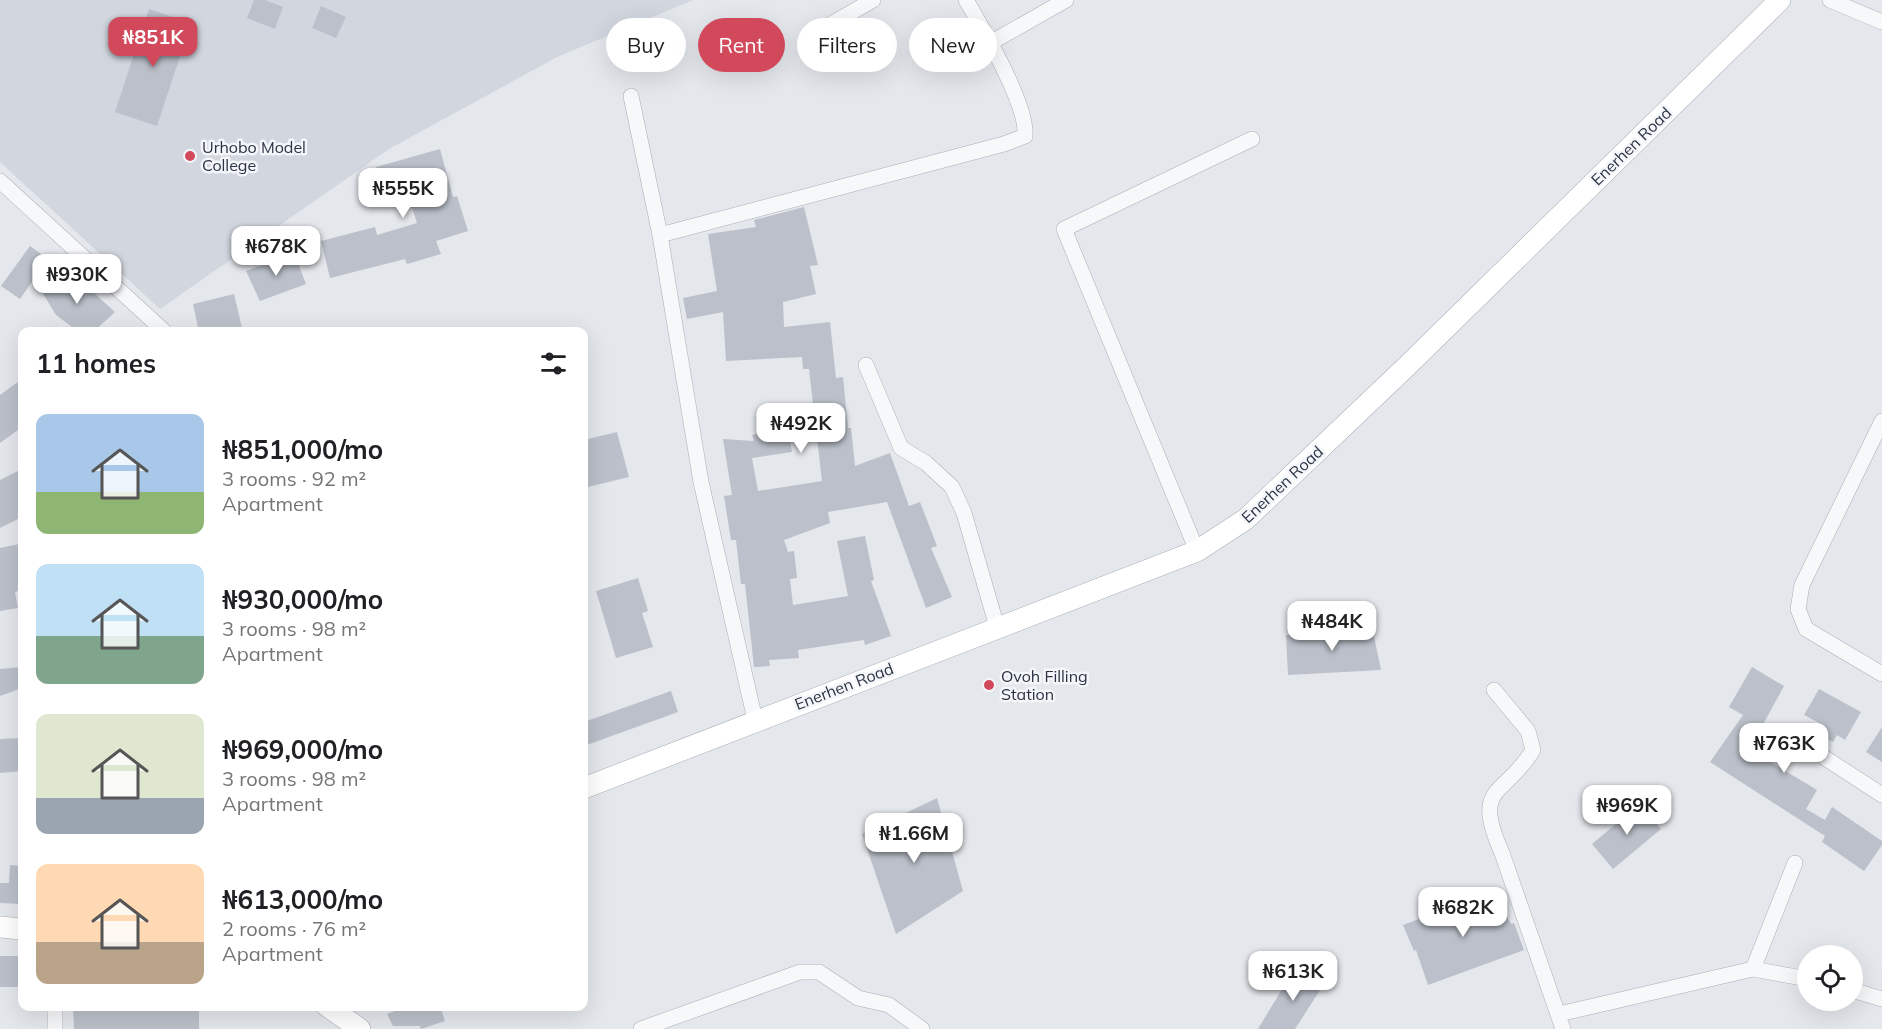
<!DOCTYPE html>
<meta charset="utf-8">
<style>
body{margin:0;font-family:Mulish,sans-serif;background:#f2f2f2;color:#202124;height:100vh;display:flex;flex-direction:column;font-size:22px;white-space:nowrap}
*{box-sizing:border-box;margin:0}
p{font-size:20px;color:#757577}
.icon{flex:none;width:33px;height:33px;fill:none;stroke:currentColor;stroke-width:2;stroke-linecap:round;stroke-linejoin:round}
.map{position:relative;flex:1;overflow:hidden}
.side{position:absolute;left:18px;top:327px;width:570px;height:684px;display:flex;flex-direction:column;background:#fff;border-radius:12px;box-shadow:0 6px 24px #0002}
.side>*{flex:none}
.banner{position:absolute;left:606px;top:18px;width:570px;height:54px;display:flex;gap:12px}
.tools{position:absolute;left:1797px;top:945px;display:grid;gap:12px}
.tools a{display:grid;place-items:center;width:66px;height:66px;border-radius:50%;background:#fff;box-shadow:0 6px 24px #0002;font-size:30px}
.price{position:absolute;translate:-50% -51px;padding:0 14px;border-radius:12px;background:#fff;color:#222;font-size:20px;line-height:39px;filter:drop-shadow(0 2px 3px #0008)}
.price::after{content:'';position:absolute;left:50%;top:36px;width:18px;height:14px;margin-left:-9px;background:inherit;clip-path:polygon(0 0,100% 0,50% 100%)}
.price.current{background:#d1495b;color:#fff}
ul{padding:0;list-style:none}
li{display:flex;align-items:center;gap:18px;height:150px;padding:0 18px}
li span{display:grid;place-items:center;flex:none;width:168px;height:120px;border-radius:12px;color:#555}
li>.icon{margin-inline-start:auto}
span .icon{width:72px;height:72px;fill:#fffc;stroke-width:1}
li b{font-size:26px}
h2{display:flex;justify-content:space-between;align-items:center;height:72px;padding:0 18px;font-size:26px}
.chip{padding:0 21px;border-radius:27px;background:#fff;box-shadow:0 6px 24px #0002;font-size:21px;line-height:54px}
.chip.current{background:#d1495b;color:#fff}
.map>svg:first-child{display:block}
</style>
<div class="map">
<svg width="1882" height="1029" viewBox="0 0 1882 1029">
<rect width="100%" height="100%" fill="#e4e7ec"/>
<path fill="#d2d6de" d="M 0,0 L 693,0 L 557,57 L 389,149 L 160,309 L 0,162 Z"/>
<path fill="#bbc0ca" d="M 254,0 L 265,0 L 283,7 L 275,29 L 247,18 Z
M 321,6 L 346,17 L 336,38 L 312,28 Z
M 149,9 L 191,23 L 157,126 L 115,112 Z
M 440,149 L 453,197 L 457,196 L 468,231 L 436,241 L 441,254 L 407,264 L 405,259 L 330,278 L 321,241 L 375,227 L 377,235 L 417,223 L 409,198 L 387,205 L 376,167 Z
M 804,207 L 818,265 L 810,266 L 816,294 L 783,302 L 784,327 L 830,322 L 836,378 L 843,377 L 848,428 L 851,428 L 855,466 L 890,453 L 909,506 L 920,502 L 937,546 L 931,548 L 952,597 L 926,608 L 887,502 L 828,512 L 830,523 L 784,540 L 788,552 L 794,551 L 797,578 L 790,579 L 793,605 L 848,596 L 837,541 L 865,536 L 874,580 L 871,581 L 891,636 L 865,645 L 864,640 L 798,650 L 799,658 L 769,660 L 770,666 L 754,667 L 745,584 L 741,584 L 736,540 L 731,540 L 724,496 L 732,495 L 723,439 L 754,441 L 752,435 L 788,429 L 792,452 L 752,458 L 758,491 L 822,481 L 809,369 L 803,369 L 802,357 L 726,361 L 723,312 L 687,319 L 683,298 L 717,291 L 708,234 L 756,227 L 754,220 Z
M 30,246 L 48,259 L 20,299 L 1,286 Z
M 294,253 L 306,284 L 260,301 L 246,271 Z
M 72,273 L 115,312 L 93,332 L 79,332 L 56,315 L 42,292 Z
M 234,294 L 242,328 L 227,332 L 199,332 L 193,304 Z
M 22,379 L 22,427 L 0,443 L 0,395 Z
M 617,432 L 629,477 L 584,488 L 584,440 Z
M 22,469 L 22,517 L 0,528 L 0,480 Z
M 19,544 L 22,590 L 15,592 L 18,608 L 0,611 L 0,548 Z
M 638,578 L 648,611 L 642,613 L 653,647 L 616,658 L 596,591 Z
M 1372,627 L 1381,670 L 1288,675 L 1286,635 Z
M 22,667 L 22,688 L 0,696 L 0,669 Z
M 1752,667 L 1784,686 L 1753,743 L 1775,759 L 1772,763 L 1817,790 L 1806,809 L 1825,820 L 1832,807 L 1882,841 L 1882,845 L 1864,871 L 1822,842 L 1825,836 L 1710,762 L 1743,715 L 1729,707 Z
M 1819,689 L 1861,712 L 1845,740 L 1837,735 L 1833,742 L 1817,733 L 1825,726 L 1804,715 Z
M 671,691 L 678,712 L 584,746 L 584,722 Z
M 1882,727 L 1882,762 L 1866,752 Z
M 22,738 L 22,771 L 0,773 L 0,739 Z
M 937,798 L 963,891 L 896,934 L 862,834 Z
M 1640,804 L 1661,829 L 1613,869 L 1592,844 Z
M 10,865 L 22,866 L 22,904 L 0,903 L 0,883 L 9,883 Z
M 1493,891 L 1511,924 L 1514,923 L 1524,950 L 1428,985 L 1416,950 L 1414,951 L 1403,925 Z
M 0,956 L 22,956 L 22,987 L 0,987 Z
M 1296,966 L 1324,984 L 1295,1029 L 1258,1029 Z
M 73,1006 L 199,1006 L 199,1029 L 74,1029 Z
M 408,1006 L 440,1006 L 445,1021 L 421,1029 L 420,1026 L 393,1026 L 387,1014 Z"/>
<g fill="none" stroke-linecap="round" stroke-linejoin="round">
<g stroke="#a9aeb7" stroke-width="16">
<path id="street" d="M 1830,0 L 1882,22
M 819,31 L 873,0
M 990,43 L 1066,0
M 631,96 L 660,235 L 701,482 L 755,720
M 0,181 L 165,332
M 660,235 L 1004,144 L 1025,136 C 1028,105 983,29 966,0
M 866,365 L 901,448 L 926,463 L 952,487 L 964,513 L 997,627
M 1882,421 L 1802,585 L 1798,609 L 1806,629 L 1882,674
M 1197,551 L 1064,229 L 1252,139
M 1494,690 L 1528,731 L 1533,750 C 1505,797 1471,784 1502,853 L 1563,1029
M 1793,737 L 1882,795
M 1753,969 L 1795,863
M 1852,990 L 1882,999
M 1559,1014 L 1753,969 L 1808,979
M 55,1029 L 55,1006
M 641,1029 L 800,972 L 819,972 L 858,998 L 889,1005 L 922,1029"/>
</g>
<g stroke="#a9aeb7" stroke-width="22">
<path id="secondary" d="M 584,788 L 1197,551 L 1246,519 L 1406,367 L 1780,0
M 0,927 L 22,929
M 327,1006 L 360,1029"/>
</g>
<use href="#street" stroke="#f7f8fa" stroke-width="15"/>
<use href="#secondary" stroke="#fff" stroke-width="21"/>
</g>
<g fill="#d1495b" stroke="#f4f6f9" stroke-width="2">
<circle cx="190" cy="156" r="6"/>
<circle cx="989" cy="685" r="6"/>
</g>
<g text-anchor="middle" stroke-width="5" stroke-linejoin="round" paint-order="stroke">
<g font-size="16" fill="#2b3445" stroke="#f4f6f9">
<text transform="translate(1631 146) rotate(-44)" y="6">Enerhen Road</text>
<text transform="translate(1282 484) rotate(-43)" y="6">Enerhen Road</text>
<text transform="translate(844 686) rotate(-21)" y="6">Enerhen Road</text>
</g>
<g font-size="16" fill="#2b3445" stroke="#f4f6f9" text-anchor="start">
<text x="202" y="153">Urhobo Model<tspan x="202" dy="18">College</tspan></text>
<text x="1001" y="682">Ovoh Filling<tspan x="1001" dy="18">Station</tspan></text>
</g>
</g>
</svg>
<div class="tools">
<a><svg class="icon" aria-label="locate" viewBox="0 0 24 24"><circle cx="12" cy="12" r="6"/><path d="M12 2v4M12 18v4M2 12h4M18 12h4"/></svg></a>
</div>
<b class="price current" style="left:153px;top:68px">₦851K</b>
<b class="price" style="left:403px;top:219px">₦555K</b>
<b class="price" style="left:276px;top:277px">₦678K</b>
<b class="price" style="left:77px;top:305px">₦930K</b>
<b class="price" style="left:801px;top:454px">₦492K</b>
<b class="price" style="left:1332px;top:652px">₦484K</b>
<b class="price" style="left:1784px;top:774px">₦763K</b>
<b class="price" style="left:1627px;top:836px">₦969K</b>
<b class="price" style="left:914px;top:864px">₦1.66M</b>
<b class="price" style="left:1463px;top:938px">₦682K</b>
<b class="price" style="left:1293px;top:1002px">₦613K</b>
<div class="banner">
<a class="chip">Buy</a>
<a class="chip current">Rent</a>
<a class="chip">Filters</a>
<a class="chip">New</a>
</div>
<section class="side">
<h2>11 homes<svg class="icon" aria-label="filters" viewBox="0 0 24 24"><path d="M4 7h16M4 17h16"/><circle cx="9" cy="7" r="2"/><circle cx="15" cy="17" r="2"/></svg></h2>
<ul>
<li><span style="background:linear-gradient(#a9c7e8 65%,#8fb573 0)"><svg class="icon" aria-label="home" viewBox="0 0 24 24"><path d="M3 11l9-7 9 7M6 9v11h12V9"/></svg></span><div><b>₦851,000/mo</b><p>3 rooms · 92 m²</p><p>Apartment</p></div></li>
<li><span style="background:linear-gradient(#bfe0f5 60%,#7fa58c 0)"><svg class="icon" aria-label="home" viewBox="0 0 24 24"><path d="M3 11l9-7 9 7M6 9v11h12V9"/></svg></span><div><b>₦930,000/mo</b><p>3 rooms · 98 m²</p><p>Apartment</p></div></li>
<li><span style="background:linear-gradient(#dfe7d0 70%,#9aa5b1 0)"><svg class="icon" aria-label="home" viewBox="0 0 24 24"><path d="M3 11l9-7 9 7M6 9v11h12V9"/></svg></span><div><b>₦969,000/mo</b><p>3 rooms · 98 m²</p><p>Apartment</p></div></li>
<li><span style="background:linear-gradient(#ffd9b3 65%,#b9a48a 0)"><svg class="icon" aria-label="home" viewBox="0 0 24 24"><path d="M3 11l9-7 9 7M6 9v11h12V9"/></svg></span><div><b>₦613,000/mo</b><p>2 rooms · 76 m²</p><p>Apartment</p></div></li>
</ul>
</section>
</div>
